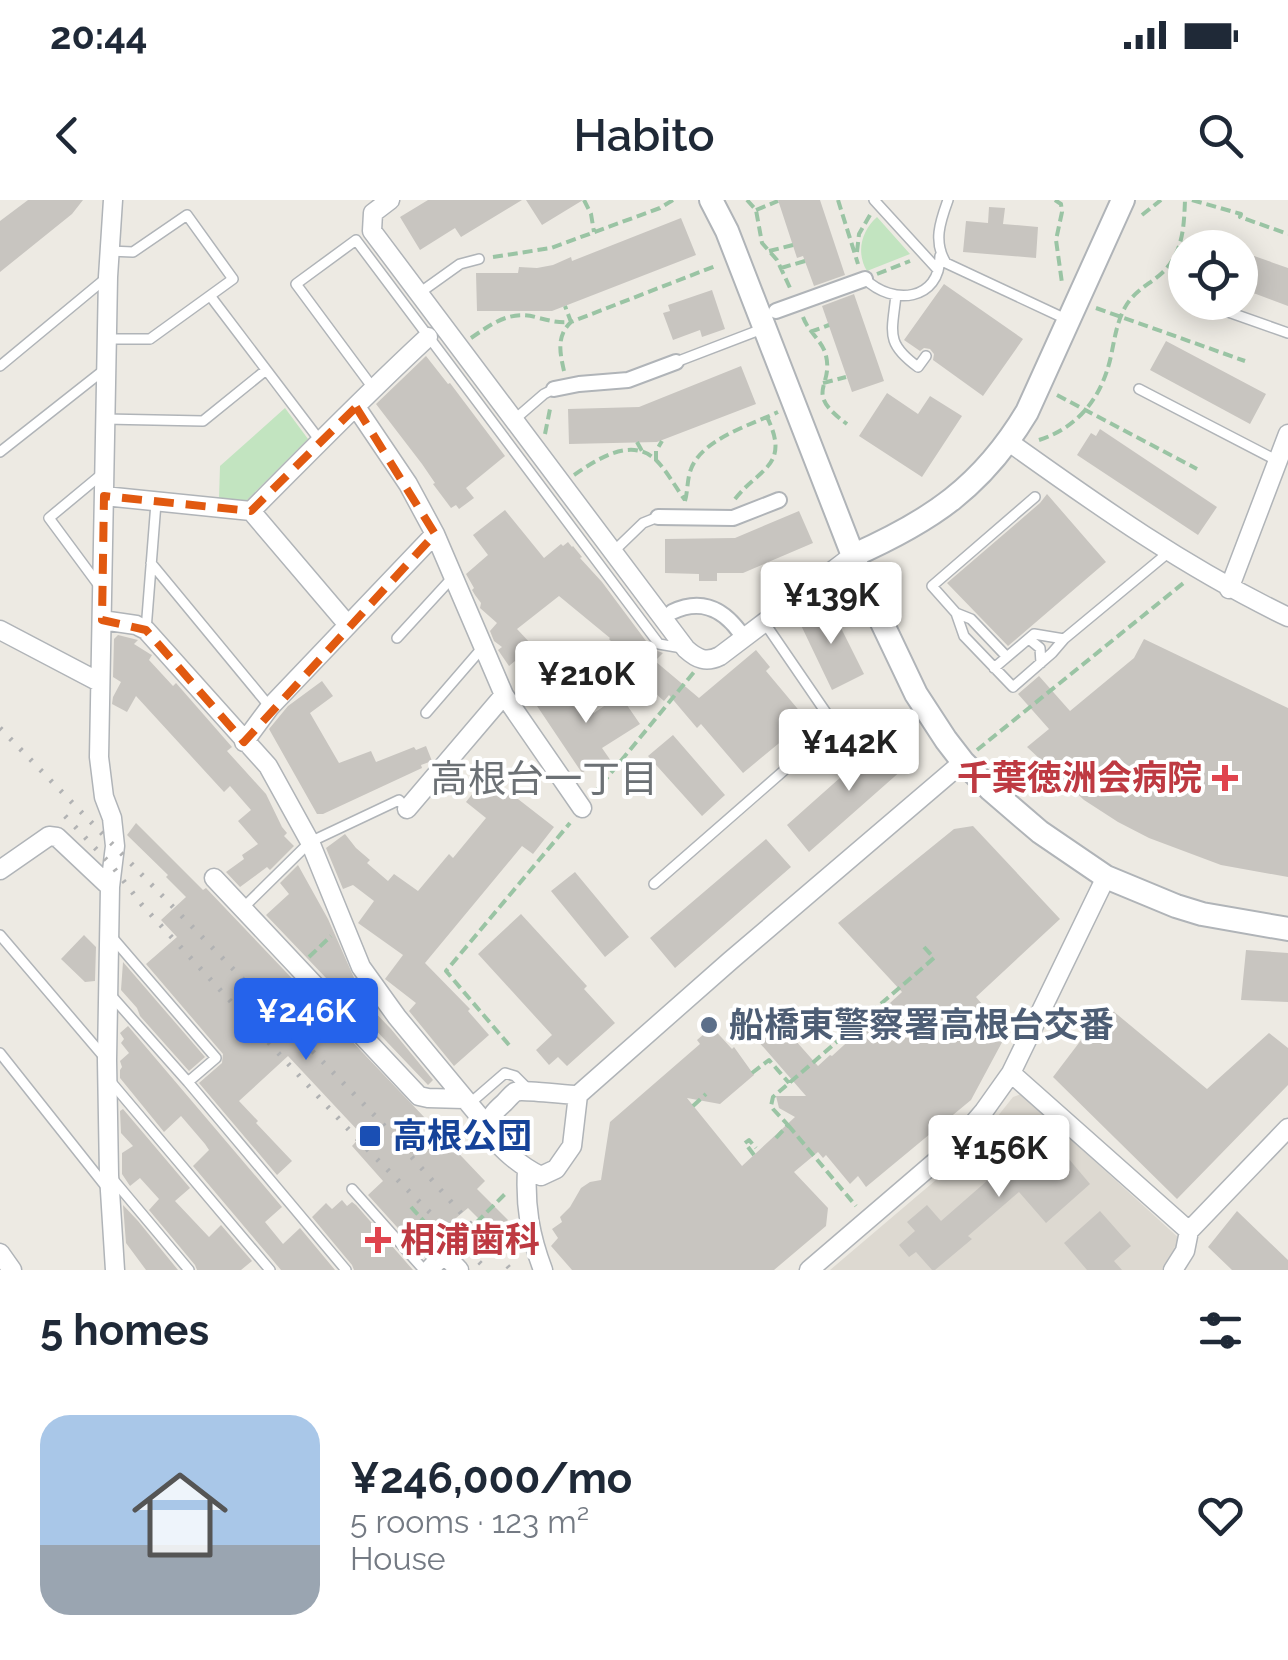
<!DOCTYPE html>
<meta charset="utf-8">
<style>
body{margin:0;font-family:Raleway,"Noto Sans JP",sans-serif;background:#f6f6f7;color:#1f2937;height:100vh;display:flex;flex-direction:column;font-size:38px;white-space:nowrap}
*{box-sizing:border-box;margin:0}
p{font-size:32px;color:#747a83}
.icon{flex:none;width:55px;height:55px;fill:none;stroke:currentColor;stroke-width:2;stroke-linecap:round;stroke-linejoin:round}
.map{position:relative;height:1070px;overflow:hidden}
.panel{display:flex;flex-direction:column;background:#fff;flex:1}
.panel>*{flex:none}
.tools{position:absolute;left:1168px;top:30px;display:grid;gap:20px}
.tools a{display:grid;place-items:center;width:90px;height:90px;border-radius:50%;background:#fff;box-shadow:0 5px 25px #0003;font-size:50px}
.price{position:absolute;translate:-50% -85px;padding:0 22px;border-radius:10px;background:#fff;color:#222;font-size:32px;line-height:65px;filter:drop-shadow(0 2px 5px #0008)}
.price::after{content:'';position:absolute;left:50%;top:60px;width:30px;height:22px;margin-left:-15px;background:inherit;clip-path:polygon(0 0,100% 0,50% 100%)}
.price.selected{background:#2563eb;color:#fff}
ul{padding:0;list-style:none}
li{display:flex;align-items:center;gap:30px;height:250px;padding:0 40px}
li span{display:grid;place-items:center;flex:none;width:280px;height:200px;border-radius:30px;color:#555}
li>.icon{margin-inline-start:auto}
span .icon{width:120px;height:120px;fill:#fffc;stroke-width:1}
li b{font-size:42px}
h2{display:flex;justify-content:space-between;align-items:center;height:120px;padding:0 40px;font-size:42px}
.status{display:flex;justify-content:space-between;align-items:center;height:70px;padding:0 50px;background:#fff;direction:ltr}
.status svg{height:28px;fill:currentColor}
header{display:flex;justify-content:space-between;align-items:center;height:130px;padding:0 40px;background:#fff;font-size:45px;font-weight:600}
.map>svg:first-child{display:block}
</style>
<div class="status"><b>20:44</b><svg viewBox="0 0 49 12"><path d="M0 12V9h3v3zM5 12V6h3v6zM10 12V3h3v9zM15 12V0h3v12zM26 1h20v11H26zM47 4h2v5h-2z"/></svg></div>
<header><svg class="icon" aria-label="back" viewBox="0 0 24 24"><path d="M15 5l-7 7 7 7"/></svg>Habito<svg class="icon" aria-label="search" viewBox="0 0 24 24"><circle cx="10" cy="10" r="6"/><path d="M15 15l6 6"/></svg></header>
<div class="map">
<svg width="1288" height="1070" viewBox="0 0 1288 1070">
<rect width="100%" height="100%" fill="#edeae3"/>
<path fill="#ddd9d1" d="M 1021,894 L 1181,1040 L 1162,1070 L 830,1070 L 970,951 L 1013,897 Z"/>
<path fill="#c2e4c0" d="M 877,17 L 910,54 L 867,71 C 856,53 861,31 877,17 Z
M 285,208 L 308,239 L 246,301 L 219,299 L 220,266 Z"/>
<path fill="#c8c5c0" d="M 28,0 L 83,0 L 72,14 L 0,72 L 0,21 Z
M 428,0 L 522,0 L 461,37 L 455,28 L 420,50 L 400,17 Z
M 526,0 L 583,0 L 542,25 Z
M 778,0 L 820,0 L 845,75 L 814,86 L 803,56 L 797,58 Z
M 989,7 L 1005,8 L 1003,24 L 1038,27 L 1036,58 L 963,52 L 966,21 L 988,23 Z
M 681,18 L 696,55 L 552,111 L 477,111 L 476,73 L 518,73 L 519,67 L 537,68 L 553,65 L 571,57 L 572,61 Z
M 1240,51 L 1288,68 L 1288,106 L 1240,88 Z
M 944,84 L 1023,139 L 983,196 L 933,160 L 934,154 L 930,149 L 924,148 L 920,151 L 904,140 Z
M 712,90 L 725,129 L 702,137 L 700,130 L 673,140 L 663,113 L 670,111 L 668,105 Z
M 854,94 L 884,181 L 852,192 L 822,106 Z
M 1166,141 L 1266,194 L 1250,224 L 1150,170 Z
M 426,156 L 448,184 L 450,183 L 505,256 L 466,288 L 474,298 L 459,309 L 456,305 L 451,308 L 433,284 L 435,283 L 422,264 L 376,204 Z
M 741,166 L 756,204 L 657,242 L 569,244 L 568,209 L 639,207 Z
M 887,193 L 918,214 L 930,196 L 962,216 L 922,277 L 859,236 Z
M 1100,229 L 1217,307 L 1198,335 L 1077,255 L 1091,233 L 1096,236 Z
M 1047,294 L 1106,362 L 1008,446 L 947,383 L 1040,303 Z
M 505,310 L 544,358 L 561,344 L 563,346 L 568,342 L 572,347 L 573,346 L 582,357 L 580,358 L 602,382 L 652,449 L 663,453 L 655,461 L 699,498 L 756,450 L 770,467 L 766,471 L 807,520 L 743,573 L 701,524 L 697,528 L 669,495 L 664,501 L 641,481 L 643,480 L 624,461 L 627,458 L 609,439 L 610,438 L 559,396 L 517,429 L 532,445 L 528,449 L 531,452 L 518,464 L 515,461 L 509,466 L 498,450 L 502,447 L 494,441 L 490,431 L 497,423 L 480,408 L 481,403 L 475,395 L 472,390 L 474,388 L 466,374 L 488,355 L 473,335 Z
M 799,311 L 813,343 L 743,373 L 717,373 L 717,381 L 699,381 L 699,374 L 665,373 L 665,339 L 735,338 Z
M 829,404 L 864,474 L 832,490 L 798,419 Z
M 118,435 L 138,440 L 134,444 L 150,454 L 152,455 L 149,460 L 173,486 L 176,483 L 232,547 L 227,551 L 266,594 L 282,627 L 287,633 L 284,636 L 294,646 L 270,670 L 267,667 L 240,687 L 226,672 L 244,659 L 242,655 L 258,644 L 238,621 L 251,610 L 230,586 L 224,592 L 136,496 L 127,512 L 112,504 L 113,497 L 121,482 L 113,477 L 114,439 Z
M 1144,439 L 1288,508 L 1288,677 L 1221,665 L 1149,638 L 1118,622 L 1084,600 L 1027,547 L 1049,529 L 1018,494 L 1039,476 L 1070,511 L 1134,458 Z
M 322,481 L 333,496 L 310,513 L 339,563 L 371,551 L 376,562 L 414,547 L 416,550 L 426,546 L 432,561 L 421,565 L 422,568 L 323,614 L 317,614 L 269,529 L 288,506 Z
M 558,483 L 574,507 L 584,500 L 594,513 L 620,495 L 640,524 L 602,548 L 611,561 L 597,570 L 593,565 L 582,573 L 533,500 Z
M 673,535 L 725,595 L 702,616 L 648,556 Z
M 887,536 L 911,562 L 809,652 L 787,625 Z
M 487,575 L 554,627 L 533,654 L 522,646 L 425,763 L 470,809 L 468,811 L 489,835 L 454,866 L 409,811 L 416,803 L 385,779 L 403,755 L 358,723 L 374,701 L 353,685 L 343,689 L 326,648 L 345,634 L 356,648 L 370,660 L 367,663 L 388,681 L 394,674 L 418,691 L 449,654 L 453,658 L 486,618 L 466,602 Z
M 136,623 L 203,690 L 206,688 L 485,981 L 477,989 L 508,1020 L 506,1022 L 517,1034 L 505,1045 L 468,1008 L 432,1038 L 437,1044 L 424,1057 L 368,995 L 383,981 L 352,946 L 362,935 L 288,856 L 239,901 L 258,921 L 256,923 L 292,961 L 277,975 L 199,883 L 222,863 L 223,854 L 146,764 L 177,737 L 161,720 L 186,697 L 166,677 L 168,675 L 127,635 Z
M 973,626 L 1060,719 L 976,797 L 1007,833 L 971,900 L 866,987 L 858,976 L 850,984 L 826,955 L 823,958 L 818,952 L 794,972 L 828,1008 L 826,1026 L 774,1070 L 572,1070 L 551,1046 L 558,1038 L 552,1029 L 562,1022 L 560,1017 L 570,1007 L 581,988 L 590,982 L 601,980 L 610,922 L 700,844 L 697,840 L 712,827 L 732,849 L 734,847 L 754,875 L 720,904 L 687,898 L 742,966 L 795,917 L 779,908 L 776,896 L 806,896 L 751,833 L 773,815 L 818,866 L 830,855 L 832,856 L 902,792 L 838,723 L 954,629 Z
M 766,639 L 791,667 L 675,768 L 650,738 Z
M 298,665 L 328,719 L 355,780 L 358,787 L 355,790 L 362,798 L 365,807 L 367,804 L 391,829 L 433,880 L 428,885 L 266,715 L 289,694 L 280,683 Z
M 575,672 L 629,737 L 605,757 L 551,691 Z
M 521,714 L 587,786 L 584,789 L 615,823 L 567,866 L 558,857 L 549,865 L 536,850 L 552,835 L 478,754 Z
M 84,735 L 96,747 L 95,781 L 85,782 L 61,759 Z
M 1246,750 L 1288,753 L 1288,802 L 1241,800 Z
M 123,762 L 205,857 L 189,871 L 140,816 L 137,808 L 121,790 Z
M 1107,806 L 1207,889 L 1269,833 L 1288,848 L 1288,885 L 1177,999 L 1053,877 Z
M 128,826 L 282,1007 L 265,1022 L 283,1044 L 300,1028 L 335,1070 L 281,1070 L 264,1050 L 193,966 L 209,950 L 205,944 L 181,916 L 164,932 L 120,878 L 120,870 L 122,867 L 120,861 L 129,853 L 121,843 L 124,839 L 120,833 Z
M 123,909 L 190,988 L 175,1001 L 209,1037 L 221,1025 L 252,1061 L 241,1070 L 197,1070 L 195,1065 L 149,1010 L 159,999 L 140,978 L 130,986 L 122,974 L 122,953 L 133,946 L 121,933 L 120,911 Z
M 1055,934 L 1067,948 L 1063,952 L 1090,984 L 1046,1023 L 1019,992 L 968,1036 L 972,1039 L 935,1070 L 932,1070 L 916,1052 L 909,1057 L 899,1045 L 915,1031 L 907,1022 L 927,1005 L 941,1021 L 1037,937 L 1043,944 Z
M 342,1000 L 347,1006 L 352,1002 L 356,1005 L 413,1070 L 354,1070 L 352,1065 L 312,1017 L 326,1003 L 332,1009 Z
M 123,1005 L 138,1021 L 178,1070 L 146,1070 L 126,1043 Z
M 1100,1011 L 1131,1046 L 1114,1061 L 1122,1070 L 1087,1070 L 1064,1043 Z
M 1237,1011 L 1288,1060 L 1288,1070 L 1232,1070 L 1208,1047 Z"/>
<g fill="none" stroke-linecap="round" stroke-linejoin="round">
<g stroke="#b0b4b8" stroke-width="12">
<path id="service" d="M 874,0 L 938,70
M 948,0 C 940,22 933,42 946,63 L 1068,120
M 865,79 C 893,106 940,101 940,56
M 418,94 L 460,64 L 479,59
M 896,95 C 892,133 885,143 918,167 L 926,156
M 211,97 L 321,242
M 1200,102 L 1288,133
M 107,139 L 150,139 L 233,79 L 187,15 L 133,52 L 109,51
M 676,162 L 762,129
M 0,166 L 105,79
M 373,188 L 296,84 L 356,40 L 659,444 L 682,448
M 1139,189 L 1278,261
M 105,219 L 203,221 L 266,170
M 514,220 L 544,194 L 554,189
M 0,252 L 104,170
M 1035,297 L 932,386 L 956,413 L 964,436 L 1013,487 L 1052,453 L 1064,439 L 1169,352
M 613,352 L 643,323 L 658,317
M 151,363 L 270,507
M 100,387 L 49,318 L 102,274
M 956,413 L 971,419 L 1007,457
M 146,430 L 156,303
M 397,438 L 452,378
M 1029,439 L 1040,448 L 1041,463
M 994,468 L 1034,434 L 1064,439
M 426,513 L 483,447
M 654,684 L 828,532 L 830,524 L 827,514 L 764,422
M 243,708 L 310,642 L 399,600 L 407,609
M 0,735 L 105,858
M 111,736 L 216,858 L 188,882
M 109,793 L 188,882 L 346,1070
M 0,853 L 107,988
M 111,882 L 270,1070
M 468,905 L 505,873 L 515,876 L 528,889
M 111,977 L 189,1070
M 352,989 L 424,1070"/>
</g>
<g stroke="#b0b4b8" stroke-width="18">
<path id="pedestrian" d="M 776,111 L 865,79
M 554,189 L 579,184 L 628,180 L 676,162
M 658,317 L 733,318 L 779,300
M 672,412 C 699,399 721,407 739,431"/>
</g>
<g stroke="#b0b4b8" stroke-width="21">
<path id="minor" d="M 113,0 L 108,77 L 99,557 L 104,597 L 112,618 L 115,646 L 110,687 L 107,860 L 109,975 L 115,1070
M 390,0 L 373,13 L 372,31 L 686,449 C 697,459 706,463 720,456 L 852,356
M 356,207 L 408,284 L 435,334 L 504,495 L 582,608
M 1009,242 C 1100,307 1186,368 1288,417
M 104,296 L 251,311 C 309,253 367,193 428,137
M 251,311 L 348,425
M 1229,389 L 1288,234
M 102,420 L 136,425 L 146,430 L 268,566 L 310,642 L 361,767 L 397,817 L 490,929
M 0,430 L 99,482
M 244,542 L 270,507 L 435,334
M 407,609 L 504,495
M 0,670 L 49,636 L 57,637 L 110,687
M 214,678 L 419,896 L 428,898 L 464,899
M 1011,873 L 1189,1031
M 578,895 C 566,895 522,889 515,892 C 511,895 508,899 504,903 C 496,910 487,918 490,929 C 493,946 526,969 541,976 L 556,969 L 572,946 L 578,895 L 730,761 L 963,562
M 527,970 C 525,1006 530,1036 543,1070
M 0,1053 L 12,1070
M 429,1070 L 444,1054 L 459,1070
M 809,1070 L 956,944 L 984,911 L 1011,873 L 1106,677
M 1173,1070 L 1185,1051 L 1189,1031 L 1288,928"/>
</g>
<g stroke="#b0b4b8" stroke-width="26">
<path id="tertiary" d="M 711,0 L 727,31 L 866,389 L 916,494 L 946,540 L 963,562 L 991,590 L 1040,632 L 1106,677 L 1176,706 L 1202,714 L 1288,729
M 852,356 C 931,321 982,287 1027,212 L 1123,0"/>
</g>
<path stroke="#9ac4a4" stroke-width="4" stroke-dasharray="10 5" stroke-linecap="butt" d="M 584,0 L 591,14 L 594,32
M 747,0 L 756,10 L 762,43 L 777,60 L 791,90
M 838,0 L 858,64
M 1055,0 L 1061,4 L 1062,12 L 1056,40 L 1062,83
M 1192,0 L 1241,14 L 1240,17 L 1288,34
M 756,10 L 778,1
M 1142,15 L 1161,0
M 769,51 L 793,45
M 857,52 L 859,34 L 870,15
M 493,57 L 551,48 L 660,8 L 673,0
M 781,68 L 805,61
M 877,74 L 910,61
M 1096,108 L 1245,161
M 803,117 C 808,131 820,139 825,152 C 836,188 801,190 847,224
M 810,132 L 829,125
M 471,138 C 493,123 511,109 539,118 C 551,121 558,123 571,122 L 565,106
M 564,171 C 560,153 556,136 571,122 L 718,65
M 823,183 L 846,177
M 1057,195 L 1197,269
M 545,234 L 550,209
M 1039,240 C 1079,227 1102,197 1111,156 C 1115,137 1117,120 1127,104 C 1137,89 1150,84 1162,73 C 1183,53 1184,27 1185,0
M 637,242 L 643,253
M 656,261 L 656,251 L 662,241
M 574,275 C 596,260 631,236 656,260 C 667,271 676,288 685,300
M 735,299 C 759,268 791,266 767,217
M 685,301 C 688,290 687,279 691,269 C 702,239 751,225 778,212
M 977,550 L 1186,381
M 592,596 L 694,472
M 309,757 L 331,736
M 509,845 L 446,771 L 570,623
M 752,873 L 769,860 L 789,883
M 693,906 L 706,894
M 788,925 L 856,1006
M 776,938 L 788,925 L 773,909 L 771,906 L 773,897 L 934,758 L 924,747
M 754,955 L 745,943 L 749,940 L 756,948
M 411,1007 L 438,1037
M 455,1044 L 508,991"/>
<use href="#service" stroke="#fff" stroke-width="9"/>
<use href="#pedestrian" stroke="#fff" stroke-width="14"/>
<use href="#minor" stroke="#fff" stroke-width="18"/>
<use href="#tertiary" stroke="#fff" stroke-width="22"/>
<path stroke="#b1b2b3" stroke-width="5" stroke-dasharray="2.5 12" stroke-linecap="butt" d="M 0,528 L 381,922 L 511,1070
M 65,616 L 113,667 L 142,705 L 362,944 L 487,1070"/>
</g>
<path fill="none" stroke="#e15910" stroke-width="8" stroke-dasharray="20 12" stroke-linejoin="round" d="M 356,207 L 435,334 L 244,542 L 146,430 L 102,420 L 104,296 L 251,311 Z"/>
<g fill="#e0444e" stroke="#fff" stroke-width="4">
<path d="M1220 563h10v10h10v10h-10v10h-10v-10h-10v-10h10z"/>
<path d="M373 1025h10v10h10v10h-10v10h-10v-10h-10v-10h10z"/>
</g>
<circle fill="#5c6f8a" stroke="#fff" stroke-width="4" cx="709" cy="825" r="10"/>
<rect fill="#1a4fb4" stroke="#fff" stroke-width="4" x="358" y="924" width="24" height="24" rx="5"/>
<g text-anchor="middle" stroke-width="8" stroke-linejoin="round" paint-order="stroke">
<g font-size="35" font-weight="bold" fill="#be3a42" stroke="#fff" text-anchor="end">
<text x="1202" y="590">千葉徳洲会病院</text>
<text x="400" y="1052" text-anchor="start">相浦歯科</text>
</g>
<g font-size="35" font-weight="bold" fill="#4e5e75" stroke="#fff" text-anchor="start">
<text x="729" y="837">船橋東警察署高根台交番</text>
</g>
<g font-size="35" font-weight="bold" fill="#164399" stroke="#fff" text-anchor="start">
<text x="392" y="948">高根公団</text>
</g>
<g font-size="38" fill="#6c7175" stroke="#fff">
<text x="544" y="592">高根台一丁目</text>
</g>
</g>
</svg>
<div class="tools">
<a><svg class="icon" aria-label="locate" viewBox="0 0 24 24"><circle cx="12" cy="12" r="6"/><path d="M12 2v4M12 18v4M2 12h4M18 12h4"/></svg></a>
</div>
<b class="price" style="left:831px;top:447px">¥139K</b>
<b class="price" style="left:586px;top:526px">¥210K</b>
<b class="price" style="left:849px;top:594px">¥142K</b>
<b class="price selected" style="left:306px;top:863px">¥246K</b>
<b class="price" style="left:999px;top:1000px">¥156K</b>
</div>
<section class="panel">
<h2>5 homes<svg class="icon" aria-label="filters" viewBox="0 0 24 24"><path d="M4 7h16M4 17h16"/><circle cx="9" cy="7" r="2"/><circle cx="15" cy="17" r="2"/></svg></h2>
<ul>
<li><span style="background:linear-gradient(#a9c7e8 65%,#9aa5b1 0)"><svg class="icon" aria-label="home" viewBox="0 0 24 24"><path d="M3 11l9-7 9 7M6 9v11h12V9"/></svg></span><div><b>¥246,000/mo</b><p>5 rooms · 123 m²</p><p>House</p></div><svg class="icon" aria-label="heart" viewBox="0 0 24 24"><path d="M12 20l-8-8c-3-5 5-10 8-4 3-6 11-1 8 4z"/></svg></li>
</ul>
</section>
